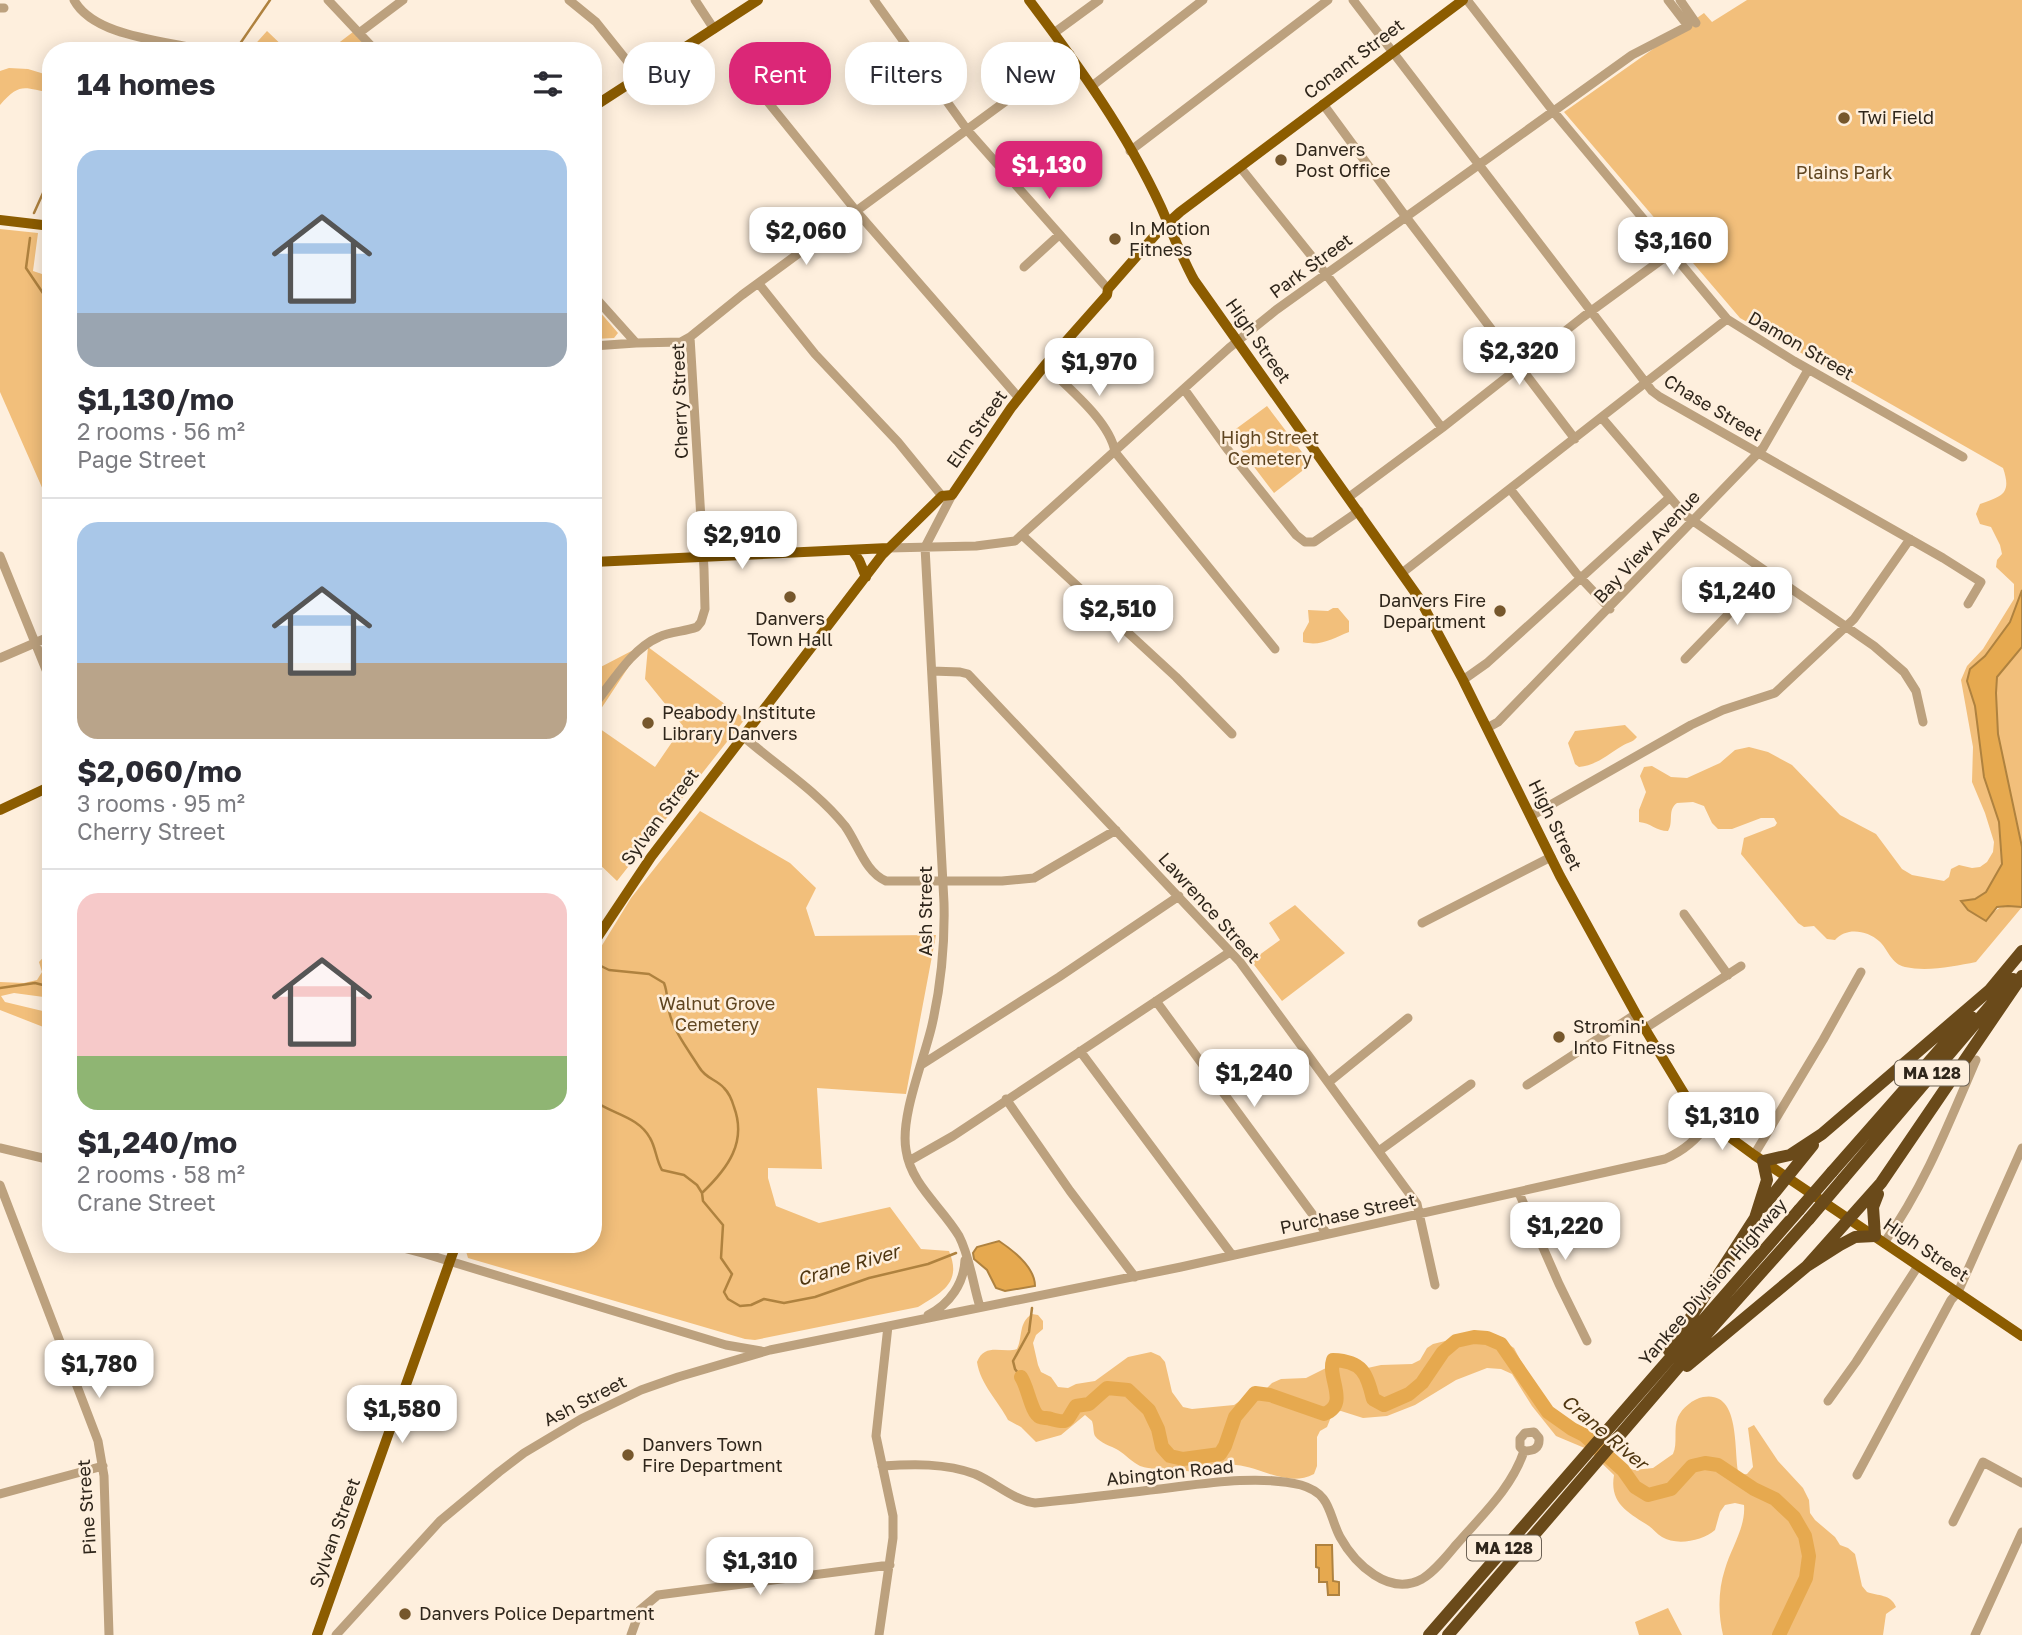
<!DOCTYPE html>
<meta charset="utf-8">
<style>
body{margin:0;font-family:"Golos Text",sans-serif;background:#f2f2f3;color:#2b2b33;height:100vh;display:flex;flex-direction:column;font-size:26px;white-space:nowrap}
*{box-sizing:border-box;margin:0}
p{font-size:23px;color:#7c7c81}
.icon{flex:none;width:38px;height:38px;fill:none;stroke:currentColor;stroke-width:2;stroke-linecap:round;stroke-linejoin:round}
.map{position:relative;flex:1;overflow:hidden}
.details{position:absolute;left:42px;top:42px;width:560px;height:1211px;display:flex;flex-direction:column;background:#fff;border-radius:28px;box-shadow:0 4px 18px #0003}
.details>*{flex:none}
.guide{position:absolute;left:623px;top:42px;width:665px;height:63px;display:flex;gap:14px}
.price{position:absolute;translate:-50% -60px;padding:0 16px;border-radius:14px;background:#fff;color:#222;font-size:23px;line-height:46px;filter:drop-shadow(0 2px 4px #0008)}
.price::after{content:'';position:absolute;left:50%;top:42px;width:21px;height:16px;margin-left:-10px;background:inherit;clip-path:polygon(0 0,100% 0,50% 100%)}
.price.current{background:#db2777;color:#fff}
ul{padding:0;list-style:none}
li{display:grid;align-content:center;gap:14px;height:371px;padding:0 35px}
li+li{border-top:2px solid #e1e1e2}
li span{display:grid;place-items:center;height:217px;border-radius:21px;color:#555}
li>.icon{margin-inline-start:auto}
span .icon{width:126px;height:126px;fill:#fffc;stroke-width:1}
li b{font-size:30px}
h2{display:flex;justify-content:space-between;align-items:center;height:84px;padding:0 35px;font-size:30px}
.chip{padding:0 24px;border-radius:28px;background:#fff;box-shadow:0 4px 18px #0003;font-size:24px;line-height:63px}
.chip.current{background:#db2777;color:#fff}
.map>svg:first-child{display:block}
</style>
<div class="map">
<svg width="2022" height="1635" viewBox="0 0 2022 1635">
<rect width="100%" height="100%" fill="#feefdd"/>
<path fill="#f2bf7b" d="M 1747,0 L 2022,0 L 2022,590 L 2010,622 L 1985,656 L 1970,669 L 1967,681 L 1975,706 L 1982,763 L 1999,822 L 2002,864 L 1987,892 L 1975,899 L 1962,901 L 1989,916 C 2000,905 2007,905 2022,907 L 1976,962 C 1955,966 1928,972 1905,967 C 1891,964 1888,949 1879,941 C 1867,930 1846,927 1835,940 L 1827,939 L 1814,926 L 1804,927 L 1798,923 L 1741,854 L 1744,838 L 1775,826 L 1777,823 L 1774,818 L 1761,818 L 1732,829 L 1718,829 L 1712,823 L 1704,806 L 1693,802 L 1677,803 C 1667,810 1674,822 1668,831 C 1656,831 1651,823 1639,822 L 1639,810 L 1646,792 L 1640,776 L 1644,767 L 1652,766 L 1671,777 L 1687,778 L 1720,763 L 1735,750 L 1749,747 L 1768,752 L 1792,765 L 1840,815 L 1876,834 L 1902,869 L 1912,875 L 1944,881 L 1949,877 L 1951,869 L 1959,865 L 1972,868 L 1980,867 L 1987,862 L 1993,852 L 1994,842 L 1985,813 L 1972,782 L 1973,747 L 1961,680 L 1967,666 L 1983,649 L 2014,599 L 2014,584 L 1996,567 L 1997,560 L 2002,554 L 2000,545 L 1991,527 L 1980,524 L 1976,514 L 1980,504 C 2002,496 2012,494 2003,468 L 1740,318 L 1564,112 L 1704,13 L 1712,22 Z
M 267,31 L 288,51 L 249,51 Z
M 353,32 L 370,51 L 328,51 Z
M 9,68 L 28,69 L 51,76 L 51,93 C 24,88 20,82 0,105 L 0,71 Z
M 0,229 L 38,233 L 33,271 L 51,277 L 51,508 L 0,392 Z
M 593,304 L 618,333 L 614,338 L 593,339 Z
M 1267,406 L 1311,464 L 1274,493 L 1229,434 Z
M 1333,608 L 1338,608 L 1349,621 L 1349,632 C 1334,638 1320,647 1303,642 L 1303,633 L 1309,622 L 1308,610 L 1328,611 Z
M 643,645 L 593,721 L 593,671 Z
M 648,647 L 745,719 L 617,881 L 593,858 L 593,724 L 655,767 L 683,726 L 645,679 Z
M 2022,647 L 2022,847 L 1998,734 L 1996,693 L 1997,677 Z
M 1625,725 L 1637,737 C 1632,743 1628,742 1622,746 C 1607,755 1597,765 1579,767 L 1575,764 L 1568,743 L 1575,731 Z
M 700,811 L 790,863 L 816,888 L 806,908 L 815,936 L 936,935 L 906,1094 L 817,1088 L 822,1169 L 768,1168 L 768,1178 L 776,1206 L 819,1223 L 890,1207 L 921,1249 L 949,1251 C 962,1282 943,1292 918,1307 L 755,1340 L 745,1339 L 468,1258 L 465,1248 L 466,1244 L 593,1244 L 593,960 L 631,898 Z
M 1295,905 L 1345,953 L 1282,1001 L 1251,961 L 1280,940 L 1269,923 Z
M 51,949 L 51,998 L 14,993 L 1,996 L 5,1002 L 51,1013 L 51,1030 L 0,1010 L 0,982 L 24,983 L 37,980 L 42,972 L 39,962 Z
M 1032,1314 L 1038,1315 L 1043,1321 L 1043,1329 L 1036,1335 L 1033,1343 L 1038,1365 L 1041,1372 L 1051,1377 L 1058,1387 L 1068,1388 L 1076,1384 L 1095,1381 L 1128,1357 L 1151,1352 L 1160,1356 L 1165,1362 L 1172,1392 L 1183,1407 L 1192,1409 L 1234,1405 L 1253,1392 L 1263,1392 L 1272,1383 L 1281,1379 L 1306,1378 L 1332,1365 L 1340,1363 L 1363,1369 L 1381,1365 L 1412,1364 L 1420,1360 L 1427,1348 L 1433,1344 L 1478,1333 L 1496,1336 L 1514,1348 L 1535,1388 L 1553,1411 L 1571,1426 L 1584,1431 L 1617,1464 L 1634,1470 L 1653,1468 L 1673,1454 C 1678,1443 1673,1429 1678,1417 C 1682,1408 1693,1399 1703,1397 C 1742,1390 1733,1453 1739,1475 L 1747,1474 L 1753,1467 L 1748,1428 L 1754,1425 L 1778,1461 L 1803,1488 L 1809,1500 L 1810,1513 L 1815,1520 L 1835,1537 L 1840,1545 L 1848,1548 L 1855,1554 L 1862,1586 L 1867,1592 C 1878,1596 1891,1594 1896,1607 L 1886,1614 L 1883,1635 L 1723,1635 C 1718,1614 1718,1590 1725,1569 C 1731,1548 1746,1527 1744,1505 L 1735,1503 L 1725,1505 L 1720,1512 L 1715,1530 C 1703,1541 1676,1546 1662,1537 C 1657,1534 1653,1529 1649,1526 C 1629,1513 1609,1504 1614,1475 L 1587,1449 L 1556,1436 L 1532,1406 L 1512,1374 L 1501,1369 L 1487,1368 L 1456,1380 L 1415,1405 L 1387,1416 L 1363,1418 L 1341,1411 L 1333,1412 L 1327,1427 L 1320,1431 L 1317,1437 L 1317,1466 L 1314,1474 C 1287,1488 1262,1467 1236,1465 C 1222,1464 1217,1469 1205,1471 C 1193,1472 1150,1470 1140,1466 C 1132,1462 1126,1455 1118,1450 C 1111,1446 1100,1443 1095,1436 C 1093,1432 1094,1427 1092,1421 L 1085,1415 L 1061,1435 L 1036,1442 L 1021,1427 L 1008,1420 C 999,1402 980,1384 977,1362 C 985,1342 1003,1354 1017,1349 C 1023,1337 1018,1323 1032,1314 Z
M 1668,1608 L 1682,1635 L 1639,1635 L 1635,1622 Z"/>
<path fill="#e6a94f" stroke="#af823f" stroke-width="2" d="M 2022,590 L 2022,647 L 1997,677 L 1996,693 L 1998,734 L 2022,847 L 2022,907 L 2008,906 L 1997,907 L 1986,921 L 1968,910 L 1961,901 L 1975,899 L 1986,892 L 2002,864 L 1999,822 L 1984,777 L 1975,706 L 1967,681 L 1970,669 L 1985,656 L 2010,622 Z
M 999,1241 C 1014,1251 1035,1267 1035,1286 L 1005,1291 L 996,1288 L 987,1270 L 974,1259 L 973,1253 L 977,1247 Z
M 1316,1545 L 1332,1545 L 1333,1581 L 1339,1582 L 1339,1595 L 1328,1595 L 1327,1582 L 1319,1582 L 1319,1568 L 1316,1567 Z"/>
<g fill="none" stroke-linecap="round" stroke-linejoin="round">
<path stroke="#af823f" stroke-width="2.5" d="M 235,51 L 270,0
M 34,213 L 43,193 L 51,185
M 30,238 L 26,268 L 51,305
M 593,962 L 609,970 L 649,974 L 664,983 C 668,993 667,1004 670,1015 C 675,1033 689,1051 699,1067 C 706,1079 716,1079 724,1088 C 729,1093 732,1100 734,1107 C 747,1142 728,1168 703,1192
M 0,988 L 35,983 L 51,987
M 593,1100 C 611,1114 638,1116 650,1138 C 656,1148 656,1160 662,1170 L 684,1175 L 697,1185 L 702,1193 L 703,1201 L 723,1225 L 721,1258 L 732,1274 L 724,1292 L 728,1299 L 740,1306 L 751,1305 L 764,1299 L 784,1303 L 815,1297 L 869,1278 L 928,1264 L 956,1253
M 1021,1377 L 1015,1369 L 1013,1361 L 1029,1332 L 1032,1308"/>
<path stroke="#e6a94f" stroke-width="14" d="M 1021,1377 C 1028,1387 1031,1413 1040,1417 C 1042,1418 1048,1418 1051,1419 C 1069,1424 1066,1421 1076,1406 L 1089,1404 L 1107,1388 L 1128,1390 L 1149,1410 L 1158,1429 L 1162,1447 L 1170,1456 L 1183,1459 L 1220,1454 L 1225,1446 L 1235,1417 L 1255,1393 L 1270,1395 L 1324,1414 C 1350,1404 1327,1379 1333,1360 C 1362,1361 1367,1373 1373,1399 L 1384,1405 L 1409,1394 L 1422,1383 L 1443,1352 L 1456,1341 L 1474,1337 L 1487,1338 L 1501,1344 L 1548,1412 L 1572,1429 L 1584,1435 L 1623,1470 L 1635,1487 L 1648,1495 L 1671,1489 L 1692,1466 L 1705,1463 L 1718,1465 L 1754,1489 L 1775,1499 L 1794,1517 L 1805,1536 L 1809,1556 L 1806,1578 L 1779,1635"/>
<path stroke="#bca17e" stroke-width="9" d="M 74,0 C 93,35 158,40 194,48
M 328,0 L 376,51
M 569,0 L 596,22 L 640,77
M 695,0 L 714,29
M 874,0 L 968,131 L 1108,289
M 1353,0 L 1652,391 L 1660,397 L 1943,558 L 1981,582 L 1968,604
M 1467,0 L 1553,111 L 1727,319 L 1794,361 L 1963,457
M 1680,0 L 1696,23
M 0,8 L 4,8
M 359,33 L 403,0
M 1054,33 L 1099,0
M 755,86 L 857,212 L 1019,398
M 1092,86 L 1203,0
M 1323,104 L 1406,217 L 1575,439
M 1130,151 L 1328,0
M 1240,167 L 1326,274 L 1442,428
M 1024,267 L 1059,235
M 759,284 L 815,354 L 898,442 L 942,496
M 593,295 L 636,343 L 681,342 L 690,337
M 593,346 L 636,343
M 1045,365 C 1067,387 1110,421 1115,452 L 1275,649
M 1184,389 L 1228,450 L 1296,535 L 1305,542 L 1314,542 L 1359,511
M 1602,418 L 1686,516 L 1874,646 L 1904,672 L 1916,691 L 1923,722
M 1510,489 L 1576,573 L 1610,609
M 952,495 L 925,547 L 944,903 C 945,944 941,985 932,1025 C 924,1060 900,1116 906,1150 C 911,1185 942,1207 959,1236 C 970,1257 973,1285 980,1307
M 1349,497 L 1442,428 L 1583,317 L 1672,252
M 1023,536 L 1176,677 L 1232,734
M 888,548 L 976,546 L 1015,541 L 1229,348 L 1276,310 L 1632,55 L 1688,26 L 1668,0
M 0,556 L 51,682
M 1402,573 L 1727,319
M 0,658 L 51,636
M 1685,659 L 1768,573
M 932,671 L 960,672 L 968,674 L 1240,962 L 1417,1204 L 1435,1285
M 1463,680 L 1487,663 L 1669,498
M 593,706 C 612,683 631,649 659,637 C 671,631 684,632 697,627 L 701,622 L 705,609 L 704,569 L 690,337 L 742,295 L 1070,54
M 1487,728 L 1498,722 L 1763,448 L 1808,370
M 744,737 C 777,766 817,791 845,826 C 858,844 865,872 886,881 L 1002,881 L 1034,878 L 1116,830
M 1531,816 L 1691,725 L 1723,710 L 1775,693 L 1854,619 L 1910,539
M 1684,914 L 1728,975
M 1422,923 L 1551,857
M 1156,1001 L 1327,1234
M 1644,1029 L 1741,966
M 1080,1051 L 1232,1255
M 921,1065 L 1059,977 L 1179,896
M 1329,1082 L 1408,1018
M 1527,1085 L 1636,1014
M 1006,1099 L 1070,1191 L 1135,1277
M 0,1148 L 51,1160
M 1379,1151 L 1471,1084
M 1754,1155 L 1823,1040 L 1861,972
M 909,1161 L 953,1136 L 1230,952
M 0,1185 L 98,1441 L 104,1476 L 109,1635
M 1519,1193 L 1559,1284 L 1587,1341
M 1884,1243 C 1924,1187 1949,1123 1976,1060
M 388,1244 L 426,1254 L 726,1345 L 761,1351
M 928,1315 C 950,1304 964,1283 965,1260
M 1828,1401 L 1856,1362 L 1918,1266
M 882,1466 C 913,1464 945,1463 975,1474 C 996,1483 1013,1500 1035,1503 C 1080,1499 1124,1493 1168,1488 C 1208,1483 1261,1475 1301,1485 C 1332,1494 1328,1514 1340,1537 C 1355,1564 1389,1597 1422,1579 C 1435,1571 1446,1557 1456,1545 C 1481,1516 1512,1488 1524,1451 L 1520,1447 L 1520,1439 L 1525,1433 L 1534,1432 L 1539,1438 C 1540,1449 1533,1451 1524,1451
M 1857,1475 L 1951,1300 L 1958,1292 L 2022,1148
M 0,1494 L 103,1466
M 1953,1522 L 1983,1462 L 2022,1483
M 336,1635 L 440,1521 L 499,1472 L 524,1453 L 581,1419 L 641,1390 L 678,1377 L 770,1350 L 1181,1267 L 1665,1159 C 1685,1150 1696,1140 1709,1122
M 631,1635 L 640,1610 L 658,1595 L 890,1565
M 879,1635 L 893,1538 L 893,1516 L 876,1436 L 888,1326
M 1975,1635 L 2022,1532"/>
<path stroke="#8c5c00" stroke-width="10" d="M 1029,0 C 1078,65 1127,133 1161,207 C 1172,232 1181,256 1194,280 L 1419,598 L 1463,680 L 1560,876 L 1636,1014 L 1688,1100 L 1709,1122 L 1754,1155 L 2022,1336
M 593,107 L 758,0
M 0,220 L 51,226
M 852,550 L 859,560 L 866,577
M 593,562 L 888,548
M 0,810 L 51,786
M 593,944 L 651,857 L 882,555 L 942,496 L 952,495 L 1011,408 L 1045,365 L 1107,295 L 1108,289 L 1157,233 L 1180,212 L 1463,0
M 317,1635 L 456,1244"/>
<path stroke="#6a4a1a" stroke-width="12" d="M 1988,992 L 2022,951
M 1832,1172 L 1970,1015
M 1843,1179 L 2013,979
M 1763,1207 L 1813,1145
M 1807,1266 L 1881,1183 L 2022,976
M 1669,1351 L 1755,1218 L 1767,1180 L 1763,1161 L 1790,1155 L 1822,1134 L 1992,988
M 1687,1366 L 1807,1266 L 1840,1245 L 1855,1237 L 1875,1236 L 1873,1207 L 1878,1194
M 1429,1635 L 1799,1210
M 1448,1635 L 1717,1322 L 1809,1219"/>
<path stroke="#6a4a1a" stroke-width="12" d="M 1799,1210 L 1832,1172
M 1809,1219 L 1843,1179"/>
</g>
<g fill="#76572c" stroke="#feefdd" stroke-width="2.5">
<circle cx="1844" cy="118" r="7"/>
<circle cx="1281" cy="160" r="7"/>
<circle cx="1115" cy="239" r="7"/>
<circle cx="790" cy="597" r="7"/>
<circle cx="1500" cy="611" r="7"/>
<circle cx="648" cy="723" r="7"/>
<circle cx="1559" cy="1037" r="7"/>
<circle cx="628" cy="1455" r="7"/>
<circle cx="405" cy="1614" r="7"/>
</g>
<g text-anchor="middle" stroke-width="5" stroke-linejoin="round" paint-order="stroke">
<g fill="#feefdd" stroke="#6d6255" stroke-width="2">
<rect x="1895" y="1060.5" width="74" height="25" rx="5"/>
<rect x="1467" y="1535.5" width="74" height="25" rx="5"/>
</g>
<g font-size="16" font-weight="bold" fill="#2f261b">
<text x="1932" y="1079">MA 128</text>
<text x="1504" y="1554">MA 128</text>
</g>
<g font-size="18" fill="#2f261b" stroke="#feefdd">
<text transform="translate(1354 59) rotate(-37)" y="6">Conant Street</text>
<text transform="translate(1311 266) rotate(-36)" y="6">Park Street</text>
<text transform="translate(1258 341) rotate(55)" y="6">High Street</text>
<text transform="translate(1801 346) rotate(30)" y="6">Damon Street</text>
<text transform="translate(680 401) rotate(-92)" y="6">Cherry Street</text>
<text transform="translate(1713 408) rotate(31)" y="6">Chase Street</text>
<text transform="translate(977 429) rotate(-55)" y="6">Elm Street</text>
<text transform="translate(1647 547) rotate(-47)" y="6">Bay View Avenue</text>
<text transform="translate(660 817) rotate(-53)" y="6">Sylvan Street</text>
<text transform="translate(1555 825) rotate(64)" y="6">High Street</text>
<text transform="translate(1209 908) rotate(48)" y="6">Lawrence Street</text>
<text transform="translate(926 911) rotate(-90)" y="6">Ash Street</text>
<text transform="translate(1348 1214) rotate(-12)" y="6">Purchase Street</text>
<text transform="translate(1926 1250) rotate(34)" y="6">High Street</text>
<text transform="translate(1713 1282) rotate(-49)" y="6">Yankee Division Highway</text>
<text transform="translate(585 1401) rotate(-27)" y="6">Ash Street</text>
<text transform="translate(1170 1473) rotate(-6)" y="6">Abington Road</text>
<text transform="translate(87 1507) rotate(-94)" y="6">Pine Street</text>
<text transform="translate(335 1533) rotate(-70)" y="6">Sylvan Street</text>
</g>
<g font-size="18" fill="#2f261b" stroke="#feefdd" text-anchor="start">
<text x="1858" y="124">Twi Field</text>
<text x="1295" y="156">Danvers<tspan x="1295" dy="21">Post Office</tspan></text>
<text x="1129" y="235">In Motion<tspan x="1129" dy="21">Fitness</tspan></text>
<text x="1486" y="607" text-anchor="end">Danvers Fire<tspan x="1486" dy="21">Department</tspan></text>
<text x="790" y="625" text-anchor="middle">Danvers<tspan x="790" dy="21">Town Hall</tspan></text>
<text x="662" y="719">Peabody Institute<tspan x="662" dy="21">Library Danvers</tspan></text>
<text x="1573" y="1033">Stromin'<tspan x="1573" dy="21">Into Fitness</tspan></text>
<text x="642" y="1451">Danvers Town<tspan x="642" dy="21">Fire Department</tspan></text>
<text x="419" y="1620">Danvers Police Department</text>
</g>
<g font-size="18" fill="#5f4520" stroke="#feefdd">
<text x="1844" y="179">Plains Park</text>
<text x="1270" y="444">High Street<tspan x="1270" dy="21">Cemetery</tspan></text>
<text x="717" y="1010">Walnut Grove<tspan x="717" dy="21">Cemetery</tspan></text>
</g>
<g font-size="19" font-style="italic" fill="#4e350f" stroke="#feefdd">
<text transform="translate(848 1265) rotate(-16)" y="7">Crane River</text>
<text transform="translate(1605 1432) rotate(40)" y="7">Crane River</text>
</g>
</g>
</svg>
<b class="price current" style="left:1049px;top:201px">$1,130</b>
<b class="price" style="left:806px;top:267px">$2,060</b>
<b class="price" style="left:1673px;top:277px">$3,160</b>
<b class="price" style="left:1519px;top:387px">$2,320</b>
<b class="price" style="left:1099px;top:398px">$1,970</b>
<b class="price" style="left:742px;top:571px">$2,910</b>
<b class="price" style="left:1737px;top:627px">$1,240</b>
<b class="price" style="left:1118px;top:645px">$2,510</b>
<b class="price" style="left:1254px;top:1109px">$1,240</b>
<b class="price" style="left:1722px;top:1152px">$1,310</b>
<b class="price" style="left:1565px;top:1262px">$1,220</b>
<b class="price" style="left:99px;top:1400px">$1,780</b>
<b class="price" style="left:402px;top:1445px">$1,580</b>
<b class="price" style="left:760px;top:1597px">$1,310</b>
<div class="guide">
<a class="chip">Buy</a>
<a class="chip current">Rent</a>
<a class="chip">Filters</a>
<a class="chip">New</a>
</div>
<section class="details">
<h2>14 homes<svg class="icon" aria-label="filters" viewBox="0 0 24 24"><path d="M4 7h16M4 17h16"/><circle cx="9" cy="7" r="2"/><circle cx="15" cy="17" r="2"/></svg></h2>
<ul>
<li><span style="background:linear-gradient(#a9c7e8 75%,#9aa5b1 0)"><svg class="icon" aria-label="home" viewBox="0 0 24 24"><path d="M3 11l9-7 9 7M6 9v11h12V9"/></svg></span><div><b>$1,130/mo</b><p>2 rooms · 56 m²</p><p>Page Street</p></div></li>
<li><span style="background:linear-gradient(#a9c7e8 65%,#b9a48a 0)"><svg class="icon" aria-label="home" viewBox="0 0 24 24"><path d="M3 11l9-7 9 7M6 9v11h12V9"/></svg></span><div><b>$2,060/mo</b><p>3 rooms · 95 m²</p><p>Cherry Street</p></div></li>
<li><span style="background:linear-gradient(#f6c9c9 75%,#8fb573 0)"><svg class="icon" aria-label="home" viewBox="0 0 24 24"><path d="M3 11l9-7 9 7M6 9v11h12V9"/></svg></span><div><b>$1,240/mo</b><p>2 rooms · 58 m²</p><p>Crane Street</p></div></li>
</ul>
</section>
</div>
